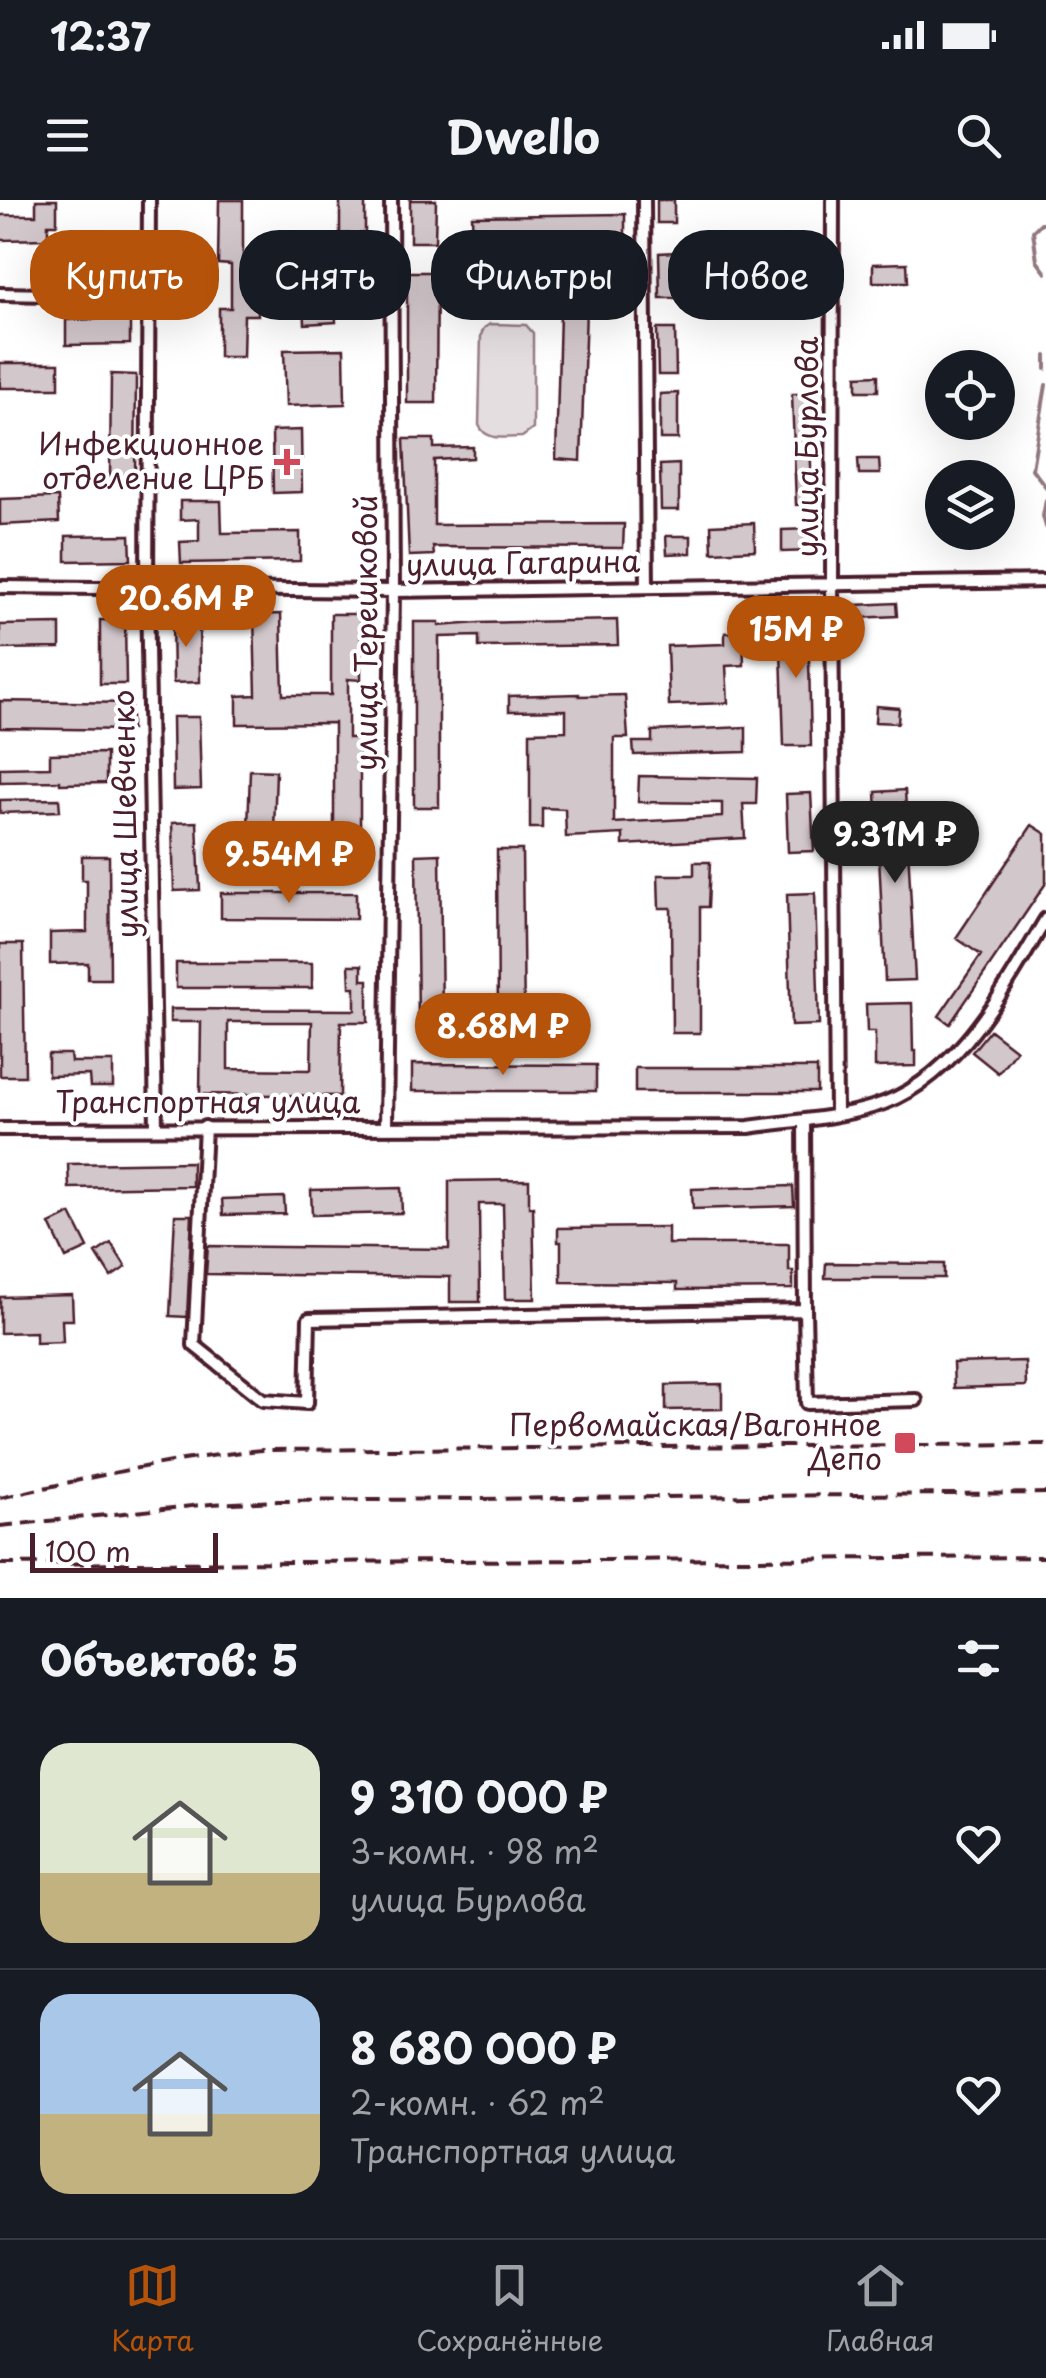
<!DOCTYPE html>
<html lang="ru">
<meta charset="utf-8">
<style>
body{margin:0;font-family:"Playpen Sans",sans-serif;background:#242831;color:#f1f3f6;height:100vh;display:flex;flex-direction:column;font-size:38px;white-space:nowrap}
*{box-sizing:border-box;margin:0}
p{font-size:32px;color:#9ea1a6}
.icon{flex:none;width:55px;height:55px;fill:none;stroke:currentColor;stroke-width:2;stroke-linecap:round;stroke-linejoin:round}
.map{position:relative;height:1398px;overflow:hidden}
.sheet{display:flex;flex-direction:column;background:#171b24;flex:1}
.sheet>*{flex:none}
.top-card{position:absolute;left:30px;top:30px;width:988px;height:90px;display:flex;gap:20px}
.buttons{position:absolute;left:925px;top:150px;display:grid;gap:20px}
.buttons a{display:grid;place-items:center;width:90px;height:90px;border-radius:50%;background:#171b24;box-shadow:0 10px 40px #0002;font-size:50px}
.scale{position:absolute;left:30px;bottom:25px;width:188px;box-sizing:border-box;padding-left:10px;border:5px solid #4a1f2b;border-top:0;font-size:28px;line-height:35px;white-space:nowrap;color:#4a1f2b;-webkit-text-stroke:8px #fff;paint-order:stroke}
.price{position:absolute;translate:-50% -85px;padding:0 22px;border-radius:35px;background:#b45309;color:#fff;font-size:32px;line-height:65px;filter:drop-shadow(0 2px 5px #0008)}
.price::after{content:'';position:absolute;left:50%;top:60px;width:30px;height:22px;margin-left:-15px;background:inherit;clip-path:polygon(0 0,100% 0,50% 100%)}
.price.active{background:#222;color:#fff}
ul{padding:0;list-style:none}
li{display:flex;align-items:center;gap:30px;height:250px;padding:0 40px}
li+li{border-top:2px solid #363941}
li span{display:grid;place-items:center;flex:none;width:280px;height:200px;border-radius:30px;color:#555}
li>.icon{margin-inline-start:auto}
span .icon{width:120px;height:120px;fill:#fffc;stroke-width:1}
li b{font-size:42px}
h2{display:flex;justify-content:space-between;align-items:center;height:120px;padding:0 40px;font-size:42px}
.chip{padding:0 35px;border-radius:40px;background:#171b24;box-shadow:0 10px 40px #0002;font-size:35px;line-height:90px}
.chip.active{background:#b45309;color:#fff}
.status{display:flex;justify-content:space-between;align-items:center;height:70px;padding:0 50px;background:#171b24;direction:ltr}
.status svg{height:28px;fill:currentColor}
header{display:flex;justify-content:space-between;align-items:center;height:130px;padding:0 40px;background:#171b24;font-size:45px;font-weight:700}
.dock{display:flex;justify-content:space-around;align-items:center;height:140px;border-top:2px solid #363941;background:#171b24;font-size:28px;color:#9ea1a6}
.dock a{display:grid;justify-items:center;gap:5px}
.dock .active{color:#b45309}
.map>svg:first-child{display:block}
</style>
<div class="status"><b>12:37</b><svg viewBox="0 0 49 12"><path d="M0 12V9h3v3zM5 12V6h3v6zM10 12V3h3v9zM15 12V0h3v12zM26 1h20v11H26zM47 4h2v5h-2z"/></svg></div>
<header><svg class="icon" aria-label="menu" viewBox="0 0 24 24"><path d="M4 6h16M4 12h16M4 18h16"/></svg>Dwello<svg class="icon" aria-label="search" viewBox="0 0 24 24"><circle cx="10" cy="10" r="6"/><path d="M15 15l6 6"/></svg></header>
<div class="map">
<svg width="1046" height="1398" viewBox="0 0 1046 1398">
<rect width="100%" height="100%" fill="#fff"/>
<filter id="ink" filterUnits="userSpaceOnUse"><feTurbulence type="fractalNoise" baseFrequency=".01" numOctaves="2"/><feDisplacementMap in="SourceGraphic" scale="20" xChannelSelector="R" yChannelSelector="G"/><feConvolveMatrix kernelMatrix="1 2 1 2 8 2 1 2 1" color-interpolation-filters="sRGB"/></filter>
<g filter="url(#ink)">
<path fill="#e5dee0" stroke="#987e86" stroke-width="2.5" d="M 490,124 L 526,125 L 533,133 L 533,229 L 522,237 C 507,237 486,242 479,225 L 481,135 L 484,128 Z"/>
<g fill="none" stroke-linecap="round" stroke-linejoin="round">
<path stroke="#91787e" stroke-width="4" d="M 1046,23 L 1041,23 L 1033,31 L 1037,61 L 1046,73
M 1046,156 L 1046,169
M 1046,185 L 1032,269 L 1046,287
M 1046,300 L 1043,316 L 1046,327"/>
</g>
<path fill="#d2c7cb" stroke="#4a1f2b" stroke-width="2.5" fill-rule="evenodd" d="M 36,0 L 57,0 L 57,24 L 48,24 L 48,39 L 0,40 L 0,15 L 36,15 Z
M 219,0 L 243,0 L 243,57 L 258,57 L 258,115 L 244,115 L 243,157 L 219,157 L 219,108 L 231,108 L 231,65 L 218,64 Z
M 340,0 L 365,0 L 365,33 L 340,34 Z
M 410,0 L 436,0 L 435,42 L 410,42 Z
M 657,0 L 674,0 L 674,23 L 657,23 Z
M 625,14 L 625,42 L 473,41 L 472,16 Z
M 332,52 L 336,122 L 305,124 L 302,54 Z
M 677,52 L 678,98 L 660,98 L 659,53 Z
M 907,63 L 908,82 L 873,82 L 873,64 Z
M 407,72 L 437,72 L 436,203 L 407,203 Z
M 561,77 L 587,78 L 581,261 L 556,259 Z
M 787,79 L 814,79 L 814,95 L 788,96 Z
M 130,118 L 130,144 L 66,145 L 66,120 Z
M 657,129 L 675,129 L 676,175 L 658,175 Z
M 344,149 L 345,204 L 286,206 L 284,150 Z
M 0,163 L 59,163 L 59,188 L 0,188 Z
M 111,174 L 136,175 L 135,276 L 110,276 Z
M 878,175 L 878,191 L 857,191 L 857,176 Z
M 678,193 L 678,239 L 660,239 L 660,194 Z
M 792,194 L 809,194 L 812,304 L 796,305 Z
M 301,230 L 302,292 L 273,293 L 272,231 Z
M 404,239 L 434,239 L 434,248 L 473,247 L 473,258 L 434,260 L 434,325 L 624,324 L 623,348 L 433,347 L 434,355 L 409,356 Z
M 858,259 L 879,259 L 880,274 L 859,274 Z
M 679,264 L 679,310 L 661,310 L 660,265 Z
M 58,297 L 59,322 L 0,325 L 0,299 Z
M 180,301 L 221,301 L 222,333 L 300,332 L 300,361 L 181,363 L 180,342 L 199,341 L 199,319 L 180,320 Z
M 754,323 L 755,350 L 712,352 L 711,325 Z
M 812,329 L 813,351 L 782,352 L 782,330 Z
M 130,335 L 131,360 L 66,361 L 66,336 Z
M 666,336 L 691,336 L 691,353 L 667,354 Z
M 896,403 L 897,416 L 857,418 L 856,405 Z
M 281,414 L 283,495 L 331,495 L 331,414 L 361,414 L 361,480 L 348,479 L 348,538 L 360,538 L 360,667 L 334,667 L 334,523 L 237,524 L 237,496 L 256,495 L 254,415 Z
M 808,417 L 811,546 L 784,546 L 780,418 Z
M 172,418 L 199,418 L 200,482 L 173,483 Z
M 100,420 L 125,420 L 126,484 L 100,484 Z
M 617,420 L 618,445 L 479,447 L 479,436 L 439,437 L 439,607 L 414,607 L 414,422 L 439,422 L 439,426 L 479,423 Z
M 60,424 L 60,448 L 0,449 L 0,425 Z
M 743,432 L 744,465 L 726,466 L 728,503 L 669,505 L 667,446 L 725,444 L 725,433 Z
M 579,494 L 579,496 L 625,495 L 628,538 L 614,538 L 614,623 L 722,617 L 722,603 L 638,602 L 639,576 L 757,578 L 756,604 L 743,604 L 745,638 L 623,645 L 623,634 L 566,637 L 565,609 L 542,608 L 542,628 L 530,628 L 530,532 L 566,531 L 566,510 L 509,511 L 509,496 Z
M 0,501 L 131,503 L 131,530 L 0,528 Z
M 876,506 L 899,508 L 898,523 L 875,522 Z
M 172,517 L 199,517 L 201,589 L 173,590 Z
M 746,527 L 746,552 L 634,555 L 633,542 L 652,542 L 652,531 Z
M 106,553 L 106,583 L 60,584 L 60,581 L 0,582 L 0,568 L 50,567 L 50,554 Z
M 250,570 L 276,571 L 273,662 L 247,661 Z
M 905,590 L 915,780 L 885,781 L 876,592 Z
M 811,593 L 814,651 L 788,652 L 786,594 Z
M 59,599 L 60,611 L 0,613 L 0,600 Z
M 197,622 L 200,690 L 174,691 L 172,623 Z
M 1032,625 L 1046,634 L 1046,683 L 950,824 L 939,816 L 981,755 L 956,738 Z
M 497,650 L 522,650 L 524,824 L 498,825 Z
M 440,654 L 442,820 L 418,820 L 416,655 Z
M 82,656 L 109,656 L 110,779 L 88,779 L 88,763 L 50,764 L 50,733 L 87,732 L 87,680 L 82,680 Z
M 694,662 L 710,662 L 708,707 L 700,707 L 700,833 L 672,833 L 671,708 L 659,708 L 658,675 L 694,675 Z
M 221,693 L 356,693 L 356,719 L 221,718 Z
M 815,693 L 819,825 L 791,826 L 787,694 Z
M 0,744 L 23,744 L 25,876 L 0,876 Z
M 176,763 L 312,763 L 312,788 L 176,788 Z
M 349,765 L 362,765 L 362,780 L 368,780 L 368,822 L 341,822 L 340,896 L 200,894 L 201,822 L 170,822 L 170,809 L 355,810 L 355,787 L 350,787 ZM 228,822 L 312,822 L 311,870 L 228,869 Z
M 912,803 L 913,851 L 916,851 L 916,866 L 875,867 L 875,832 L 867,832 L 866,804 Z
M 990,830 L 1016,850 L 998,873 L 972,852 Z
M 48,854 L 70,854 L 71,862 L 113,862 L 113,887 L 90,887 L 89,875 L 48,876 Z
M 412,864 L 596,865 L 596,891 L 412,891 Z
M 635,868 L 817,868 L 817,892 L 635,892 Z
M 192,962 L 192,986 L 69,988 L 68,964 Z
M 529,980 L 529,1007 L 533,1007 L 535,1099 L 505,1099 L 503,1004 L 479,1004 L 480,1102 L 450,1102 L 450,1077 L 206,1074 L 208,1046 L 449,1049 L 449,981 Z
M 793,986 L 794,1006 L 693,1009 L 692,989 Z
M 401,988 L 402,1013 L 312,1015 L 311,990 Z
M 284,997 L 285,1014 L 223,1015 L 222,999 Z
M 71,1014 L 88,1048 L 66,1058 L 50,1024 Z
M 175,1015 L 192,1015 L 187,1117 L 170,1116 Z
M 668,1027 L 668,1044 L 789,1044 L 789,1071 L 793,1071 L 793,1089 L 677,1090 L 677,1083 L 561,1082 L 561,1042 L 558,1042 L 558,1028 Z
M 111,1043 L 126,1067 L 111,1077 L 96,1053 Z
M 826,1063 L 944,1064 L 944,1078 L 825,1078 Z
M 72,1095 L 73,1120 L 62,1120 L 63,1142 L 36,1143 L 36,1132 L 0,1133 L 0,1097 Z
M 1025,1161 L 1026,1186 L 954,1188 L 953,1163 Z
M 722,1184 L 722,1209 L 666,1210 L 666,1185 Z"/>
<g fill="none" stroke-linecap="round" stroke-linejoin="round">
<g stroke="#4a1f2b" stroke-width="18">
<path id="minor" d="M 149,0 L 147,387 L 156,927
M 644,0 L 647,387
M 833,0 L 832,385 L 836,915
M 0,94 L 149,97
M 0,387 L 393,391 L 1046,381
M 205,927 L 194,1145 L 263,1200 L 307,1203 L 309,1119 L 805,1110 L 804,920
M 386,927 L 393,391 L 391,0
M 0,929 L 749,927 C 789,921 832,919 872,907 C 956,883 1004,789 1046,719
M 805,1110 L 807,1203 L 916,1200"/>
</g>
<use href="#minor" stroke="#fff" stroke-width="10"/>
<path stroke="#4a1f2b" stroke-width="4" stroke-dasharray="15 8" stroke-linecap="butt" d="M 0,1298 C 87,1278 173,1258 262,1250 L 1046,1244
M 0,1326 L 211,1304 L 278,1301 L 1046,1293
M 0,1364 L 1046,1357"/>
</g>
</g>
<g fill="#d1495b" stroke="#fff" stroke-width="4">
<path d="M282 247h10v10h10v10h-10v10h-10v-10h-10v-10h10z"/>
<rect x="893" y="1231" width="24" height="24" rx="5"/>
</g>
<g text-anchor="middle" stroke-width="8" stroke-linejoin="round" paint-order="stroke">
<g font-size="30" fill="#4a1f2b" stroke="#fff" text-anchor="end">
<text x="264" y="255">Инфекционное<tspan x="264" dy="34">отделение ЦРБ</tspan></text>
<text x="882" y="1236">Первомайская/Вагонное<tspan x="882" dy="34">Депо</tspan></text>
</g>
<g font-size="30" fill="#4a1f2b" stroke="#fff">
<text transform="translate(808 247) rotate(-90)" y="10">улица Бурлова</text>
<text transform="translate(523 364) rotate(-1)" y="10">улица Гагарина</text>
<text transform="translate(367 433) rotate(-90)" y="10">улица Терешковой</text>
<text transform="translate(126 614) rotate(-91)" y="10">улица Шевченко</text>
<text x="208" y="913">Транспортная улица</text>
</g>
</g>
</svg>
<div class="buttons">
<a><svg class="icon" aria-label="locate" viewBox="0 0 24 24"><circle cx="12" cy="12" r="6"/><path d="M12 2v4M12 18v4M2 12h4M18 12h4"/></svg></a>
<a><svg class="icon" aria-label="layers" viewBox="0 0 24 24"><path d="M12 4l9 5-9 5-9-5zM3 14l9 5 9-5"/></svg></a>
</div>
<div class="scale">100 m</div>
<b class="price" style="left:186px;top:450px">20.6M ₽</b>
<b class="price" style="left:796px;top:481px">15M ₽</b>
<b class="price active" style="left:895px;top:686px">9.31M ₽</b>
<b class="price" style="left:289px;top:706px">9.54M ₽</b>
<b class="price" style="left:503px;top:878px">8.68M ₽</b>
<div class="top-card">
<a class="chip active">Купить</a>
<a class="chip">Снять</a>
<a class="chip">Фильтры</a>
<a class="chip">Новое</a>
</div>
</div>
<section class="sheet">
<h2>Объектов: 5<svg class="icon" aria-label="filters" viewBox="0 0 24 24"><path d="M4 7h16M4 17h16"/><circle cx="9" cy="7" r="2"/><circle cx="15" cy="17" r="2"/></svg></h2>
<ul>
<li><span style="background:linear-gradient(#dfe7d0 65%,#c2b280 0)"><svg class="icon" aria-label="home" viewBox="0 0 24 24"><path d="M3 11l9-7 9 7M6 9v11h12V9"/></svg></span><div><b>9 310 000 ₽</b><p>3-комн. · 98 m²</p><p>улица Бурлова</p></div><svg class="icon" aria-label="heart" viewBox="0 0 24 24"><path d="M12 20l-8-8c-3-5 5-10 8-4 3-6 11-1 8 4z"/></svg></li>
<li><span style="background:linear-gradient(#a9c7e8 60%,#c2b280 0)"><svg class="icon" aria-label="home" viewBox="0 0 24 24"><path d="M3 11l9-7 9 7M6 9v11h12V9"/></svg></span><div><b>8 680 000 ₽</b><p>2-комн. · 62 m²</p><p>Транспортная улица</p></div><svg class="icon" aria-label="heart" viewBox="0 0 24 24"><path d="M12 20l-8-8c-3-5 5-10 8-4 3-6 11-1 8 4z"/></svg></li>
</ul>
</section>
<nav class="dock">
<a class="active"><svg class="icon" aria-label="map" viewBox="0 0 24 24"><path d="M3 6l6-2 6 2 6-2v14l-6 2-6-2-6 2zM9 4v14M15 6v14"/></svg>Карта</a>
<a><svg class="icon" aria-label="saved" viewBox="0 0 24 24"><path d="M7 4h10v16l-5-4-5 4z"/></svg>Сохранённые</a>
<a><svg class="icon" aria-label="home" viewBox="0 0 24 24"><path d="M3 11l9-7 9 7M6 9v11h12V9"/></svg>Главная</a>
</nav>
